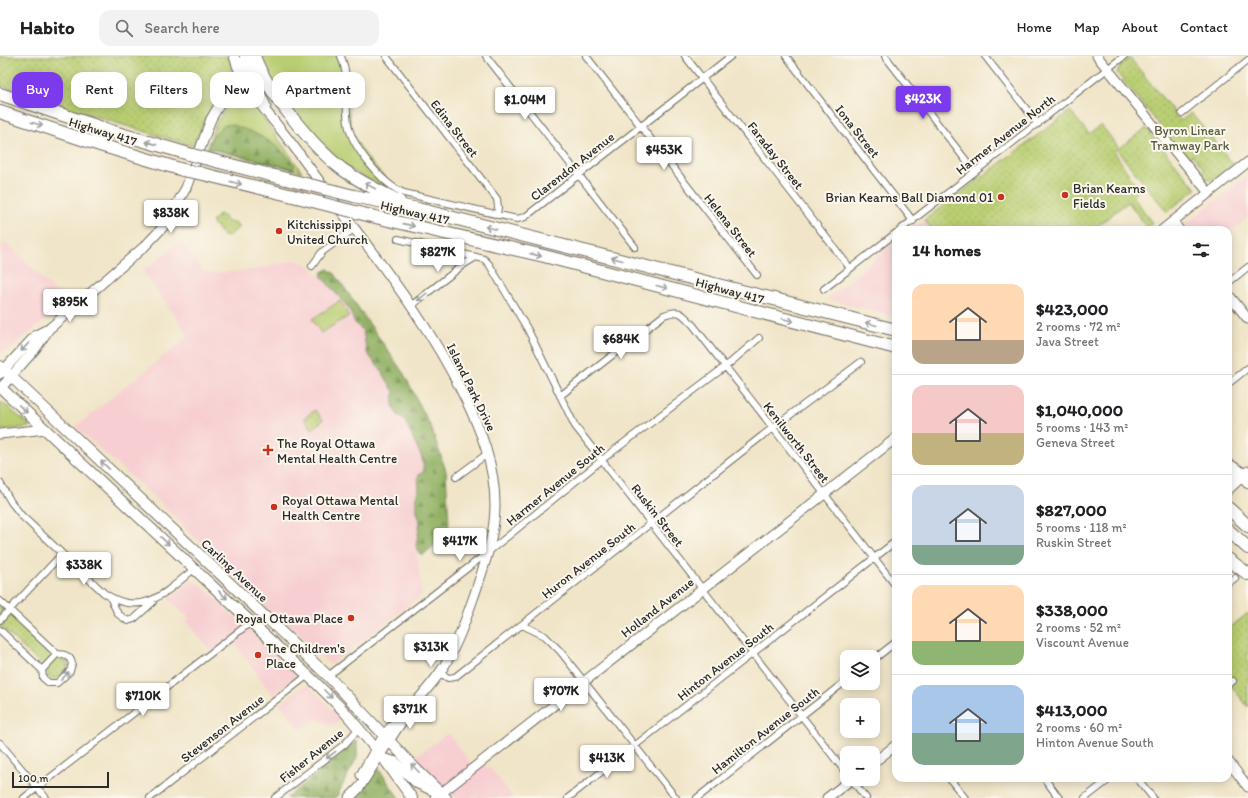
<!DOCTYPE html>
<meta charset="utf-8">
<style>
body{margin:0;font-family:Itim,sans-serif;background:#f2f2f2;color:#202124;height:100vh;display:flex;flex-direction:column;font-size:15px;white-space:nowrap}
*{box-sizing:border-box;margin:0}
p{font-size:13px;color:#757577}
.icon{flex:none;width:22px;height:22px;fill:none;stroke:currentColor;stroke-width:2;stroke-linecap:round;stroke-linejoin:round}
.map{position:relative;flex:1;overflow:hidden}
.side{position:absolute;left:892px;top:170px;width:340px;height:556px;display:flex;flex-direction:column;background:#fff;border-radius:12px;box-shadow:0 2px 10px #0003}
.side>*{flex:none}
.banner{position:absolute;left:12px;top:16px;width:380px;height:36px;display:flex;gap:8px}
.buttons{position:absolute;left:840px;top:594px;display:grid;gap:8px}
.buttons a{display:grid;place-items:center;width:40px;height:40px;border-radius:8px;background:#fff;box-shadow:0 2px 10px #0003;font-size:20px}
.scale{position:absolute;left:12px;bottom:10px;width:97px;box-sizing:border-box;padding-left:4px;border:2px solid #2b2b2b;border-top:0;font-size:11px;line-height:14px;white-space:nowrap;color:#2b2b2b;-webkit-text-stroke:3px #fbf7ec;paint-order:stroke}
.price{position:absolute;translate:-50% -34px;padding:0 9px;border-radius:4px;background:#fff;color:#222;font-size:13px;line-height:26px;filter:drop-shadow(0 1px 2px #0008)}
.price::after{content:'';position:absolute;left:50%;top:24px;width:12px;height:9px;margin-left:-6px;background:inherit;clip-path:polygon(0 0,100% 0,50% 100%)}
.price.current{background:#7c3aed;color:#fff}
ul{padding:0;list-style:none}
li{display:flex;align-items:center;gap:12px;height:100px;padding:0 20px}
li+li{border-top:1px solid #e0e0e0}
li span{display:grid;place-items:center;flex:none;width:112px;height:80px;border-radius:12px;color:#555}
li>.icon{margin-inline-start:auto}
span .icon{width:48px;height:48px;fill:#fffc;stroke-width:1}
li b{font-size:17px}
h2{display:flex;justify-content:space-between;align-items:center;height:48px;padding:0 20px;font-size:17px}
.chip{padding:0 14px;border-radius:12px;background:#fff;box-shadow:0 2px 10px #0003;font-size:14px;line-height:36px}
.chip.current{background:#7c3aed;color:#fff}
header{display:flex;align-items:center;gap:24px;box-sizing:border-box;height:56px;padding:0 20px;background:#fff;border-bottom:1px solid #e0e0e0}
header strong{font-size:19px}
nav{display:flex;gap:22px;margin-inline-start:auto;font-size:14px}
.search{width:280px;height:36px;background:#f2f2f2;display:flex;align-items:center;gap:10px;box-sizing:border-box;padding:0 14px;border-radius:12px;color:#757577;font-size:15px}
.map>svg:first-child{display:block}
</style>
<header>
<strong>Habito</strong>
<div class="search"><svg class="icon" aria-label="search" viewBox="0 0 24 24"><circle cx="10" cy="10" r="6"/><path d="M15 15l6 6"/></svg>Search here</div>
<nav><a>Home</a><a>Map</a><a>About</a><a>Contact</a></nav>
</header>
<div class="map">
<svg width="1248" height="742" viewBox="0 0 1248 742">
<defs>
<pattern id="forest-firs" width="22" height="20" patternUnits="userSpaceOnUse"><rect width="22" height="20" fill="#92b164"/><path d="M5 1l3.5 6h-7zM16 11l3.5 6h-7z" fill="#779053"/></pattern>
<pattern id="park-dots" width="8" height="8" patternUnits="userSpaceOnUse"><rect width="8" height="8" fill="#b9ce72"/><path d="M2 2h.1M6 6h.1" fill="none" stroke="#9fb163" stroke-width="1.8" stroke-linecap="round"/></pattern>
<pattern id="garden-furrows" width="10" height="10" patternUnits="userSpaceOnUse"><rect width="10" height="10" fill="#b9ce72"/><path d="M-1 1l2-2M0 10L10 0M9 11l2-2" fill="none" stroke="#9fb163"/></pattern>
</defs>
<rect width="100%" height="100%" fill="#fbf7ec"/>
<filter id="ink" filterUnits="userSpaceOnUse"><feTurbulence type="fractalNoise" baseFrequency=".025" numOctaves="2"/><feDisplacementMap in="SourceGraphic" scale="8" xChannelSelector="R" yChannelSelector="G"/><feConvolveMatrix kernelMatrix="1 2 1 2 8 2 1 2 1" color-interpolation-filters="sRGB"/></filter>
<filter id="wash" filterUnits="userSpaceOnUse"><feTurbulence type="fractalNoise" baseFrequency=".012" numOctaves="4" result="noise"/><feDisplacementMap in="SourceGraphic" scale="16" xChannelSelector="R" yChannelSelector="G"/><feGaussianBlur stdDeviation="0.9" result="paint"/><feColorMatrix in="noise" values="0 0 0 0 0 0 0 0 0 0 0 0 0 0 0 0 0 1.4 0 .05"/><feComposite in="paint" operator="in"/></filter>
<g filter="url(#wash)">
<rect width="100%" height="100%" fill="#f0e5c8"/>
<path fill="#f7cfd2" d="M 1248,119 L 1248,162 L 1228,176 L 1228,174 L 1183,174 L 1181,172 Z
M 924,164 L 933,174 L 911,174 Z
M 181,184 L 202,214 L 210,217 L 252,214 L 295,204 L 307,209 L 335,232 L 412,341 L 444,476 L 417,499 L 422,539 L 330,609 L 291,570 L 271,557 L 153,440 L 75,371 L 189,280 L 143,215 Z
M 6,186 L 65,245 L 60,253 L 35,272 L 12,293 L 6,294 L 0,294 L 0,191 Z
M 896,186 L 896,261 L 827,243 Z
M 191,525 L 196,525 L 297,619 L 273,640 L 235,587 L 217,601 L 186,566 L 189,562 L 168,543 Z
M 304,630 L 309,630 L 341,662 L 334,668 L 329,669 L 317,662 L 300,675 L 280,648 Z
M 448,677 L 470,706 L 490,712 L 514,742 L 456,742 L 415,701 Z"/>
<path fill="#b9ce72" stroke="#727c4e" d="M 256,0 L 343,0 C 352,22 348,41 350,64 C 352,89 377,113 393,130 L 384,132 L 344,110 L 287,51 Z
M 238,34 L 245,36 L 302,116 L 207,92 L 216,67 Z
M 340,245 L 349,260 L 321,277 L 312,263 Z
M 0,346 L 4,348 L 29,369 L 29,371 L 0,374 Z"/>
<path fill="url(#forest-firs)" stroke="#5e6e48" d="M 230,68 C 255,76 279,87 294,109 L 294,113 L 209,92 C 209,82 220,69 230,68 Z
M 328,213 L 335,218 L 404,318 L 431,371 L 446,415 L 449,468 L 445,480 L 424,498 L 420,498 L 416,490 L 420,466 L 416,452 L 416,441 L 419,433 L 418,420 L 424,415 L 422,402 L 405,365 L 395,356 L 393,348 L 394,336 L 383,317 L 367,297 L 363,275 L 354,266 L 350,254 L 322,221 L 321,217 Z
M 357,684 L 357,701 L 336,742 L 287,742 Z
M 378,712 L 399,742 L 357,742 Z"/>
<path fill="url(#park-dots)" stroke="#727c4e" d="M 0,0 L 229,0 L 234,20 L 206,62 L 193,90 L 67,52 L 0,29 Z
M 1130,2 L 1181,65 L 1191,57 L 1233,108 L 1214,123 L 1206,123 L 1201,117 L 1204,113 L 1192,99 L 1187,103 L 1117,17 L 1120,10 Z
M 1070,55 L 1089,78 L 1101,69 L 1118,91 L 1114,95 L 1138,133 L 1134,141 L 1152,167 L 1147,171 L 1128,146 L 1092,174 L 933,174 L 924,164 Z
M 1146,72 L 1196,133 L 1167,156 L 1117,94 Z
M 220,157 L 228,166 L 235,166 L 240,171 L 227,181 L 223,180 L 212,166 Z
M 0,548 L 57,602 L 66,604 L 68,612 L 57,623 L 49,622 L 46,613 L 0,570 Z
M 1248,557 L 1248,651 L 1228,626 L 1228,573 Z"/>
<path fill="url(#garden-furrows)" stroke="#727c4e" d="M 315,354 L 323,364 L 312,373 L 304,362 Z"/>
</g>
<g filter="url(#ink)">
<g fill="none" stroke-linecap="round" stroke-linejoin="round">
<g stroke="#706c62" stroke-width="8">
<path id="street" d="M 341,0 C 351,26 344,42 348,67 C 351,90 383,129 404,137 L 517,163 L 525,161 L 731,0
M 386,0 L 497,143 L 498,151 L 497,159
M 486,0 L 635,191
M 586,0 L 757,219
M 685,0 L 850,212
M 786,0 L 913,165
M 885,0 L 975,116
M 985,0 L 1038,68
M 1182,57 L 1248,4
M 900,174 L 1124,0
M 398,183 L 476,201 L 484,203 L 489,208 L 528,274 L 575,370 L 847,718
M 312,210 L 322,196 L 355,172
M 1228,227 L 1248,211
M 824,233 L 896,177
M 412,249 L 463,209 L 476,201
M 1228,328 L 1248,312
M 560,340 L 664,259 C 681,253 681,257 693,269 L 896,530
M 456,421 L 487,398
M 0,427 L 11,446 L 22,460 L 104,537 C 142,563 166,536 194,513
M 1228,527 L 1235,522
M 110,541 L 118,558 L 128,565 L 134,563 L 153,546
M 0,545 L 57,598 C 64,598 71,600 72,608 L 70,615 L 57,627 L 49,627 L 43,622 L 42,614 L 0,574
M 0,564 L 62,498
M 522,569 L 545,580 L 560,595 L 676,742
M 873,604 L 896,586
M 42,614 L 57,598
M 440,617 L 448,622 L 455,621 L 762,380 L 861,306
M 328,620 L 487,497 L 608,399 L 730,307 L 759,282
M 1228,628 L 1233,625
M 0,687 L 46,742
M 949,722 L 965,742
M 1044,722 L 1059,742
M 1137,722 L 1153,742
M 851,723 L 866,742
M 24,742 L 251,566
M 150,742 L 308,619
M 275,742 L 345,688 L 359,672
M 568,742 L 896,485
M 697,742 L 847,624
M 1085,742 L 1111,722"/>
</g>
<g stroke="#706c62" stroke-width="11">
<path id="secondary" d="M 234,0 C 242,30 263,51 281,74 C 297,94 312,115 327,136 C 376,202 428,265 464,340 C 481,374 495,410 495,449 C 495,480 484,511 474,540 C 466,563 458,586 446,607 C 437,623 424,636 413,650 C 393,676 377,705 359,732 L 349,742
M 1097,0 L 1209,137
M 245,3 L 266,50
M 1173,165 L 1179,174
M 1162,174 L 1248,106
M 1228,238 L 1248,263
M 0,318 L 36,279 L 50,272 L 145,190 L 164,170 L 186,132 L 211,63 L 225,39 L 241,19 L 244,2
M 0,333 L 36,292 L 49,273
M 0,378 L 46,373
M 1228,426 L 1242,419
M 1228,434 L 1248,415
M 1228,705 L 1248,731
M 873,707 L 896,689
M 361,719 L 384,679 L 398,663
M 435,742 L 896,382
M 827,742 L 852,723"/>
</g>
<g stroke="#706c62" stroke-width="12">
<path id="primary" d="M 0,310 L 328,620 L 414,711 L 446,742
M 0,331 L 316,627 L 343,654 L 381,699
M 384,703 L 395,706 L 417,727 L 437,736
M 384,703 L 412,742"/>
</g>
<g stroke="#706c62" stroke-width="14">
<path id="highway" d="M 254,0 C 266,34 313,91 342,113 C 360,126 379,135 399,145
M 0,38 L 114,76 L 189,98
M 0,56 L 100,89 L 183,114
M 204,102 L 286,123
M 199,117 L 293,140
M 354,140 L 418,153 L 896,274
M 371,160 L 544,200 L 896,292
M 1228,409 L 1244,419 L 1248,426
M 1228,452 L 1248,470
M 1228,474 L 1248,492
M 1228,503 L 1248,518"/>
</g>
<use href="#street" stroke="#fff" stroke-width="6"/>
<use href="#secondary" stroke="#fff" stroke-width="9"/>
<use href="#primary" stroke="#fff" stroke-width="10"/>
<use href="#highway" stroke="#fff" stroke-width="12"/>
<g stroke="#706c62" stroke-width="14" stroke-linecap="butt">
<path id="highway-bridge" d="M 189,98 L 204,102
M 183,114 L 199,117
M 286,123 L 354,140
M 293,140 L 371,160"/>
</g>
<use href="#highway-bridge" stroke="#fff" stroke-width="12"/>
</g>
<defs><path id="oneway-shaft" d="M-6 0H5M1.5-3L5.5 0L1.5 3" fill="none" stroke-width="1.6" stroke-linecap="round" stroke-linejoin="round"/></defs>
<g stroke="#a0a0a0">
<use href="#oneway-shaft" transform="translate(37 68) rotate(18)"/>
<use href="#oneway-shaft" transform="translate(151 87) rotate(-164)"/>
<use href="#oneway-shaft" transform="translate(236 127) rotate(14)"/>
<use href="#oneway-shaft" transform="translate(370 130) rotate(-152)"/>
<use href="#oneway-shaft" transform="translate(409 169) rotate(13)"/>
<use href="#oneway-shaft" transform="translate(491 172) rotate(-166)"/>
<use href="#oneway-shaft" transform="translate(536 199) rotate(13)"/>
<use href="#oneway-shaft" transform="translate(617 203) rotate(-166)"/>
<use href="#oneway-shaft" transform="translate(662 231) rotate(15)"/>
<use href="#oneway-shaft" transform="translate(422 241) rotate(142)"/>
<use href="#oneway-shaft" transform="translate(788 264) rotate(14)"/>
<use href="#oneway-shaft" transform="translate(871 268) rotate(-165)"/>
<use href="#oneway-shaft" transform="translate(25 291) rotate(133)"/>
<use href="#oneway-shaft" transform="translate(23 353) rotate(43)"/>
<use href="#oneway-shaft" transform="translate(105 409) rotate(-137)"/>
<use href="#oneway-shaft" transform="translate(165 485) rotate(43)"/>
<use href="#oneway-shaft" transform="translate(223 539) rotate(43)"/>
<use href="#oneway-shaft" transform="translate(65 620) rotate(-46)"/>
<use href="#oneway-shaft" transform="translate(328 638) rotate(45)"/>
<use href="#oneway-shaft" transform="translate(331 699) rotate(143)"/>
<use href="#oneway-shaft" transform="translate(415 712) rotate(-135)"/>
</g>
</g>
<g fill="#c8321e" stroke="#fbf7ec" stroke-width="1.5">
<circle cx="1065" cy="139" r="4"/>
<circle cx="1001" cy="141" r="4"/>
<circle cx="279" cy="175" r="4"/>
<path d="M266 388h4v4h4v4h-4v4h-4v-4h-4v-4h4z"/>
<circle cx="274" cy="451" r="4"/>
<circle cx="351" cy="562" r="4"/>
<circle cx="258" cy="599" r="4"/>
</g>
<g text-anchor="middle" stroke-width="4" stroke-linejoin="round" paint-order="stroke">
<g font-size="13" fill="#2b2b2b" stroke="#fbf7ec">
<text transform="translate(455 72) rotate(52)" y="5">Edina Street</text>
<text transform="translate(103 75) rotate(17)" y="5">Highway 417</text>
<text transform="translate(858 75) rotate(52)" y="5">Iona Street</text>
<text transform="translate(1005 78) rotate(-38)" y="5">Harmer Avenue North</text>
<text transform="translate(776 99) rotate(52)" y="5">Faraday Street</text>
<text transform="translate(572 110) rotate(-38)" y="5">Clarendon Avenue</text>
<text transform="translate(415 156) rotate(13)" y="5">Highway 417</text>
<text transform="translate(731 169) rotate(52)" y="5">Helena Street</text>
<text transform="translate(730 234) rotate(15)" y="5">Highway 417</text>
<text transform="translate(472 331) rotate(64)" y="5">Island Park Drive</text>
<text transform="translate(797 386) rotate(52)" y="5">Kenilworth Street</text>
<text transform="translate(555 428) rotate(-39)" y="5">Harmer Avenue South</text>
<text transform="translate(658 459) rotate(52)" y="5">Ruskin Street</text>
<text transform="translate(588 504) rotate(-38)" y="5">Huron Avenue South</text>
<text transform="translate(235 514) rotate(43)" y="5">Carling Avenue</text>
<text transform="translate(657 551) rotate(-38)" y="5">Holland Avenue</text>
<text transform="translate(725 605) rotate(-38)" y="5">Hinton Avenue South</text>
<text transform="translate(222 672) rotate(-38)" y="5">Stevenson Avenue</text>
<text transform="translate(765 674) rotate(-38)" y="5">Hamilton Avenue South</text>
<text transform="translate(311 699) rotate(-39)" y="5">Fisher Avenue</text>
</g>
<g font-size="13" fill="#565c40" stroke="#fbf7ec">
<text x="1190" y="79">Byron Linear<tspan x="1190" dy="15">Tramway Park</tspan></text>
</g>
<g font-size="13" fill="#2b2b2b" stroke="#fbf7ec" text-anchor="start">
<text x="1073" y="137">Brian Kearns<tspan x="1073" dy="15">Fields</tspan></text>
<text x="993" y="146" text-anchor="end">Brian Kearns Ball Diamond 01</text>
<text x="287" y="173">Kitchissippi<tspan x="287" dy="15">United Church</tspan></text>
<text x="277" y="392">The Royal Ottawa<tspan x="277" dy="15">Mental Health Centre</tspan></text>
<text x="282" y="449">Royal Ottawa Mental<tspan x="282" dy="15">Health Centre</tspan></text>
<text x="343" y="567" text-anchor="end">Royal Ottawa Place</text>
<text x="266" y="597">The Children's<tspan x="266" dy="15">Place</tspan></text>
</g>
</g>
</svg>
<div class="buttons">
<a><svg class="icon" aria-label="layers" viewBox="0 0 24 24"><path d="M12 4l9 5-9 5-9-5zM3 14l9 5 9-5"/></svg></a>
<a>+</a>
<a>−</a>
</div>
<div class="scale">100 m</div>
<b class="price current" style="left:923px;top:64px">$423K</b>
<b class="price" style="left:525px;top:65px">$1.04M</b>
<b class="price" style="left:664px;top:115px">$453K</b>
<b class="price" style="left:171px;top:178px">$838K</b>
<b class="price" style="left:438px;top:217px">$827K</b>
<b class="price" style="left:70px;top:267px">$895K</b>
<b class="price" style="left:621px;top:304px">$684K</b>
<b class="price" style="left:460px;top:506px">$417K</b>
<b class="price" style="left:84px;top:530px">$338K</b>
<b class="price" style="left:431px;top:612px">$313K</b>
<b class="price" style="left:561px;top:656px">$707K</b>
<b class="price" style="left:143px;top:661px">$710K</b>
<b class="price" style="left:410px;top:674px">$371K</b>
<b class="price" style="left:607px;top:723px">$413K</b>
<div class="banner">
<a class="chip current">Buy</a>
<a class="chip">Rent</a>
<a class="chip">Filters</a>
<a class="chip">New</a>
<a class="chip">Apartment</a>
</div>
<section class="side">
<h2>14 homes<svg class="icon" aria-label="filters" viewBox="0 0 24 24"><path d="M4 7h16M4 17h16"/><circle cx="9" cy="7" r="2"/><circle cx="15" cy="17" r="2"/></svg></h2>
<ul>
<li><span style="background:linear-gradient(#ffd9b3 70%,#b9a48a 0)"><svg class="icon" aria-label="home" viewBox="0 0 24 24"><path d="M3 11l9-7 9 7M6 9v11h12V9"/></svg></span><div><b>$423,000</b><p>2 rooms · 72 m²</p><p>Java Street</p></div></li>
<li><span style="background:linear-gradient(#f6c9c9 60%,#c2b280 0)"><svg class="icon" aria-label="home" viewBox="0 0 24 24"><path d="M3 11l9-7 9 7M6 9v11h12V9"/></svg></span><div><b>$1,040,000</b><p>5 rooms · 143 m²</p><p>Geneva Street</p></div></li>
<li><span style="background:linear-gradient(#c9d6e8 75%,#7fa58c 0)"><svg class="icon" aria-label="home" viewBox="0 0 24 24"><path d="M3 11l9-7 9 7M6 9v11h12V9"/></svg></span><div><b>$827,000</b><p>5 rooms · 118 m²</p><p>Ruskin Street</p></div></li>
<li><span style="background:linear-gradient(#ffd9b3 70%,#8fb573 0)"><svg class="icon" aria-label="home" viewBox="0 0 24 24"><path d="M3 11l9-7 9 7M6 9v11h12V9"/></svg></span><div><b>$338,000</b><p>2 rooms · 52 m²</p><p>Viscount Avenue</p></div></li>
<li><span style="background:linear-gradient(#a9c7e8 60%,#7fa58c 0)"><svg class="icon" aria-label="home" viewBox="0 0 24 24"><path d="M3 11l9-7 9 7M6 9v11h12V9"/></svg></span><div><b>$413,000</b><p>2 rooms · 60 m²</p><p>Hinton Avenue South</p></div></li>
</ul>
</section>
</div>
